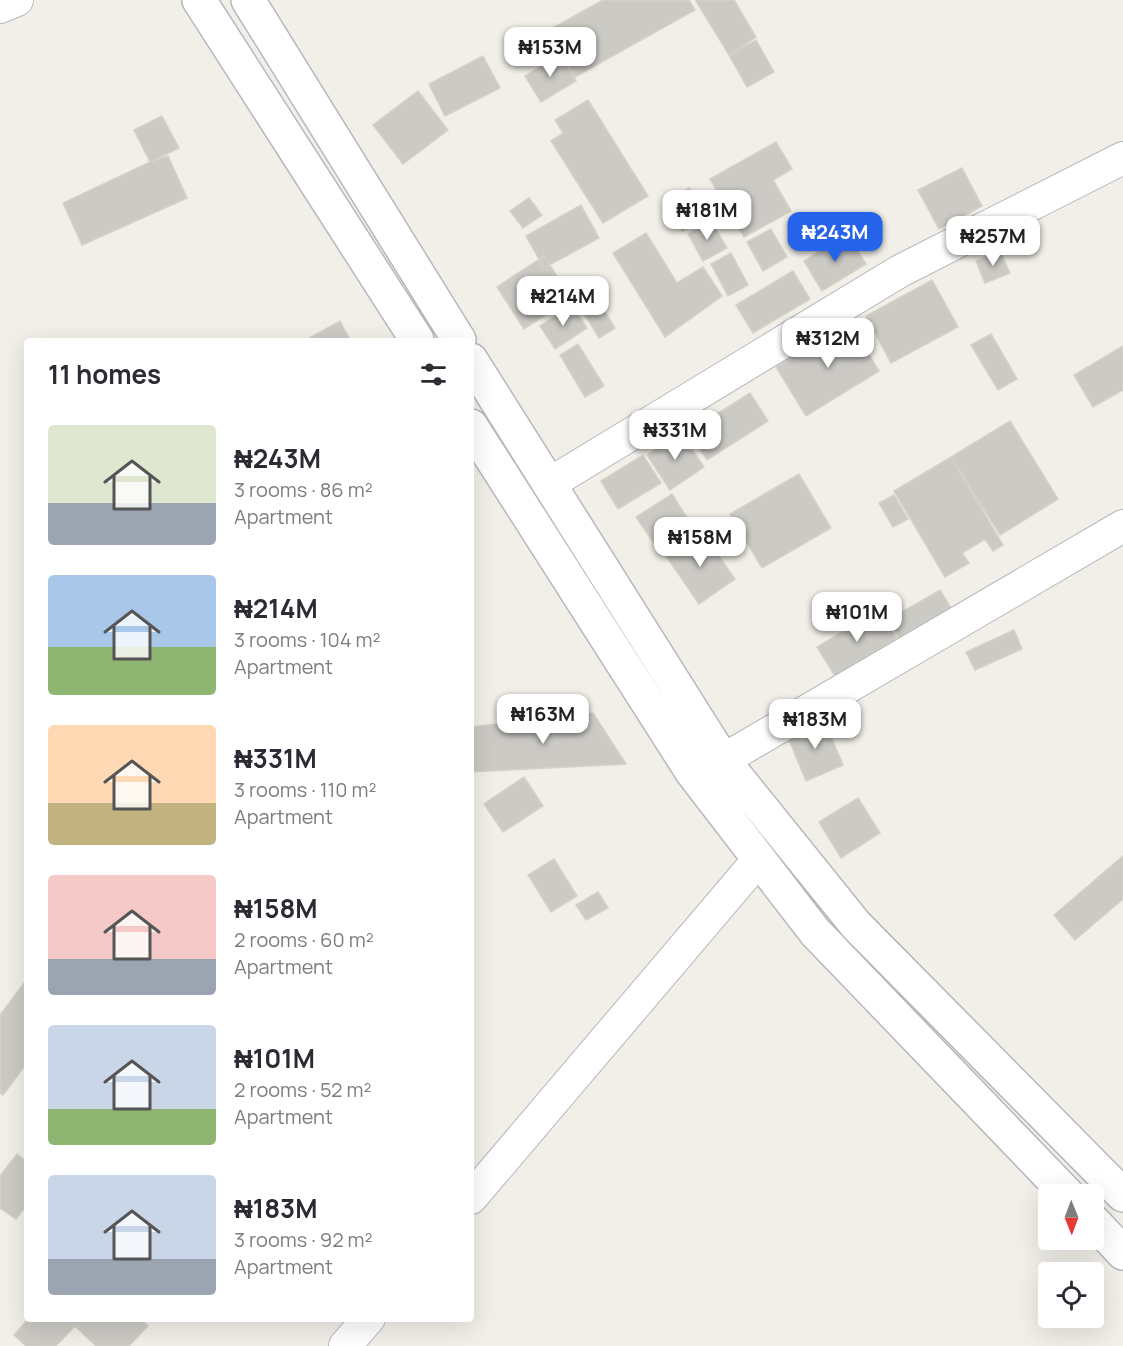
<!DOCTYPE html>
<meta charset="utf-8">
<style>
body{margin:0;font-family:Manrope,sans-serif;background:#f7f7f7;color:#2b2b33;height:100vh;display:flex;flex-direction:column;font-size:22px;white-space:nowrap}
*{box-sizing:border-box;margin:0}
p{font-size:20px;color:#7c7c81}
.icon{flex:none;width:33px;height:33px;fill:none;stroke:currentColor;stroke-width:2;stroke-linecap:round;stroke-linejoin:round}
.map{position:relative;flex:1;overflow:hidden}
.sheet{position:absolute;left:24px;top:338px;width:450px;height:984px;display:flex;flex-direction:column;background:#fff;border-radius:6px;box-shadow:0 6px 24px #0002}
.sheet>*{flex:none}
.needle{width:39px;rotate:179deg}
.controls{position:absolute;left:1038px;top:1184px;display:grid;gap:12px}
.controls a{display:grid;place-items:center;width:66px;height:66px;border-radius:6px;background:#fff;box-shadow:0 6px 24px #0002;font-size:30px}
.price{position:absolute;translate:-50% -51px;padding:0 14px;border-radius:12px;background:#fff;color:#222;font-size:20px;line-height:39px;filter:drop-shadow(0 2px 3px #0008)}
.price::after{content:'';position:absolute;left:50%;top:36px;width:18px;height:14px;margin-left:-9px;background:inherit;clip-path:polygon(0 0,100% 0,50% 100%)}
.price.active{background:#2563eb;color:#fff}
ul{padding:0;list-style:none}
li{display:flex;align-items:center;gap:18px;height:150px;padding:0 24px}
li span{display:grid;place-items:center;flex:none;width:168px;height:120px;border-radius:6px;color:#555}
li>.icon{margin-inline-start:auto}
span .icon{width:72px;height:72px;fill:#fffc;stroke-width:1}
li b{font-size:26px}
h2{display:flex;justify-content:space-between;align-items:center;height:72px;padding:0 24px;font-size:26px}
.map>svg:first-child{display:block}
</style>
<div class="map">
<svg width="1123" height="1346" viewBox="0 0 1123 1346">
<rect width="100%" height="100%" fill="#f1efe8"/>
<path fill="#cccac5" stroke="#d6d1c6" stroke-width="1.5" d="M 603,0 L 689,0 L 695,10 L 575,77 L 549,30 Z
M 697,0 L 734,0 L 756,37 L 729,55 L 696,1 Z
M 756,40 L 774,72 L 747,87 L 729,55 Z
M 560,55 L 576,81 L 541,102 L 525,76 Z
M 483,56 L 500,88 L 445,116 L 429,84 Z
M 418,91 L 448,130 L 403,164 L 373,125 Z
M 588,100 L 648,196 L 603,223 L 551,141 L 563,133 L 555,120 Z
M 162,116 L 179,148 L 150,162 L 134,130 Z
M 776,142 L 792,169 L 773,180 L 791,211 L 744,237 L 710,179 Z
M 168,156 L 187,198 L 82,245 L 63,203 L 150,162 Z
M 962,168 L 982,206 L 939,229 L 918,190 Z
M 689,188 L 707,215 L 682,231 L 664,204 Z
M 529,198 L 542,215 L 523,228 L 510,211 Z
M 581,205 L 599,238 L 544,268 L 526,236 Z
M 711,221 L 727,248 L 703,261 L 688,234 Z
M 771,229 L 787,257 L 763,271 L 747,242 Z
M 646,233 L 677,283 L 703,267 L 722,296 L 665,337 L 613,253 Z
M 847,234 L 866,264 L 822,291 L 804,261 Z
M 1000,251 L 1010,273 L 985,283 L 976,261 Z
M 731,253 L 748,285 L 728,296 L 711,264 Z
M 544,256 L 571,298 L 524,329 L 497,287 Z
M 793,271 L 810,299 L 753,333 L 736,305 Z
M 932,280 L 958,327 L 891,363 L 866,316 Z
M 593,292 L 615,328 L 599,338 L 577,302 Z
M 572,306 L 587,328 L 555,349 L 540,326 Z
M 340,321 L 350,340 L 306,340 Z
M 849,322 L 879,371 L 806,416 L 776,367 Z
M 991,334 L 1017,379 L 998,390 L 971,345 Z
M 578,344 L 604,386 L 585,397 L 560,355 Z
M 1123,346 L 1123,390 L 1093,407 L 1074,375 Z
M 750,393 L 768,421 L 707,460 L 688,432 Z
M 1010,421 L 1058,499 L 1000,535 L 951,457 Z
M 681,433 L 704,467 L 670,490 L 647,455 Z
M 643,455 L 661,483 L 618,509 L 601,481 Z
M 951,457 L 1003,545 L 993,551 L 985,539 L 962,553 L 969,563 L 945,577 L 894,491 Z
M 799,474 L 831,528 L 762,568 L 730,514 Z
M 672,494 L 694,529 L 659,551 L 636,517 Z
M 894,495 L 908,519 L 893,527 L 879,503 Z
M 702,532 L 735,579 L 699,604 L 666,556 Z
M 940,590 L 951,608 L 899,638 L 888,620 Z
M 879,610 L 897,638 L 835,676 L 817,647 Z
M 1014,630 L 1022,649 L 975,670 L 966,652 Z
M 593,713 L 626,764 L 471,772 L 471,727 Z
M 824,720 L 843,765 L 806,781 L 787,735 Z
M 524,777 L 543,806 L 503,832 L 484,804 Z
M 858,798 L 880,833 L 841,858 L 819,822 Z
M 1123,856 L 1123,899 L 1075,940 L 1054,915 Z
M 554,859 L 577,896 L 551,912 L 528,875 Z
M 598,892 L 608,908 L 586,920 L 576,905 Z
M 27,979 L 27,1063 L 3,1095 L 0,1093 L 0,1015 Z
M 17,1154 L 27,1162 L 27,1205 L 16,1219 L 0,1208 L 0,1176 Z
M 29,1318 L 140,1318 L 148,1326 L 129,1346 L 96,1346 L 75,1326 L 56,1346 L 26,1346 L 14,1335 Z"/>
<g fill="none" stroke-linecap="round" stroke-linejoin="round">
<g stroke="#b5b8bc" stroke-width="34">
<path id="minor" d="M 0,7 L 17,0
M 549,484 L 900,271 L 1123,158
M 723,760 L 1123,526
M 471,1198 L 759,859
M 345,1346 L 369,1318"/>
</g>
<g stroke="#b5b8bc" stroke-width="36">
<path id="tertiary" d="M 199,0 L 417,340
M 248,0 L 459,340
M 471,360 L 723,760 L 856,925 L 1123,1195
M 471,426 L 692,772 L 815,932 L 1067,1194
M 1094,1222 L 1123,1253"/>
</g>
<use href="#minor" stroke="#fff" stroke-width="32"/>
<use href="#tertiary" stroke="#fff" stroke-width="33"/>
</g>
</svg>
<div class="controls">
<a><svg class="needle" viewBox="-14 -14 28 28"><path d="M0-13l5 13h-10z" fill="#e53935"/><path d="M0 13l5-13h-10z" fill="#7c7c81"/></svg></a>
<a><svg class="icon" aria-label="locate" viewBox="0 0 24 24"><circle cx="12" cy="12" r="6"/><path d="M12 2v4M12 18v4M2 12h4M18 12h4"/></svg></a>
</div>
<b class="price" style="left:550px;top:78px">₦153M</b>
<b class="price" style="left:707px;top:241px">₦181M</b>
<b class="price active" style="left:835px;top:263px">₦243M</b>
<b class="price" style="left:993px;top:267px">₦257M</b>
<b class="price" style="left:563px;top:327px">₦214M</b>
<b class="price" style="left:828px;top:369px">₦312M</b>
<b class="price" style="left:675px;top:461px">₦331M</b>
<b class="price" style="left:700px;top:568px">₦158M</b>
<b class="price" style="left:857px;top:643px">₦101M</b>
<b class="price" style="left:543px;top:745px">₦163M</b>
<b class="price" style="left:815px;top:750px">₦183M</b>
<section class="sheet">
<h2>11 homes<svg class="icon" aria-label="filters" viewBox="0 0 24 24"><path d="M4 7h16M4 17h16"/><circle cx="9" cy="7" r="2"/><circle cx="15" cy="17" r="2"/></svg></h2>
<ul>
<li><span style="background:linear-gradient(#dfe7d0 65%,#9aa5b1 0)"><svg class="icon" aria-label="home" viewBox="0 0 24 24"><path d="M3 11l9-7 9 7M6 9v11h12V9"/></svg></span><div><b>₦243M</b><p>3 rooms · 86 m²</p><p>Apartment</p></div></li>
<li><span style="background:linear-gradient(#a9c7e8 60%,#8fb573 0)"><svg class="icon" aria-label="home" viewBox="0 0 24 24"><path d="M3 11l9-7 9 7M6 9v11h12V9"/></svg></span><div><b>₦214M</b><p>3 rooms · 104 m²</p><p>Apartment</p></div></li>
<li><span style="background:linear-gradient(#ffd9b3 65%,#c2b280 0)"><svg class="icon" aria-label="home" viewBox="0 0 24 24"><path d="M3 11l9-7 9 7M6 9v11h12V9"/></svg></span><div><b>₦331M</b><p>3 rooms · 110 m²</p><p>Apartment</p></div></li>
<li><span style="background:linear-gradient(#f6c9c9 70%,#9aa5b1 0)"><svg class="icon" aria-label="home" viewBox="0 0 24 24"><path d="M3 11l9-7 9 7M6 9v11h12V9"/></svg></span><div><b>₦158M</b><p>2 rooms · 60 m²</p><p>Apartment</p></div></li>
<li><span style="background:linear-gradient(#c9d6e8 70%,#8fb573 0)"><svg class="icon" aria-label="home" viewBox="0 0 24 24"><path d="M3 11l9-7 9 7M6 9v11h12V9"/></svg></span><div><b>₦101M</b><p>2 rooms · 52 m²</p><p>Apartment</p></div></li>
<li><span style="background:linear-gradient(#c9d6e8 70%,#9aa5b1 0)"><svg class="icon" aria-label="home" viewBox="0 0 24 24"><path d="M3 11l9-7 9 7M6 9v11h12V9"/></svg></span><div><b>₦183M</b><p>3 rooms · 92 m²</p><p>Apartment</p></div></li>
</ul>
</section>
</div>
